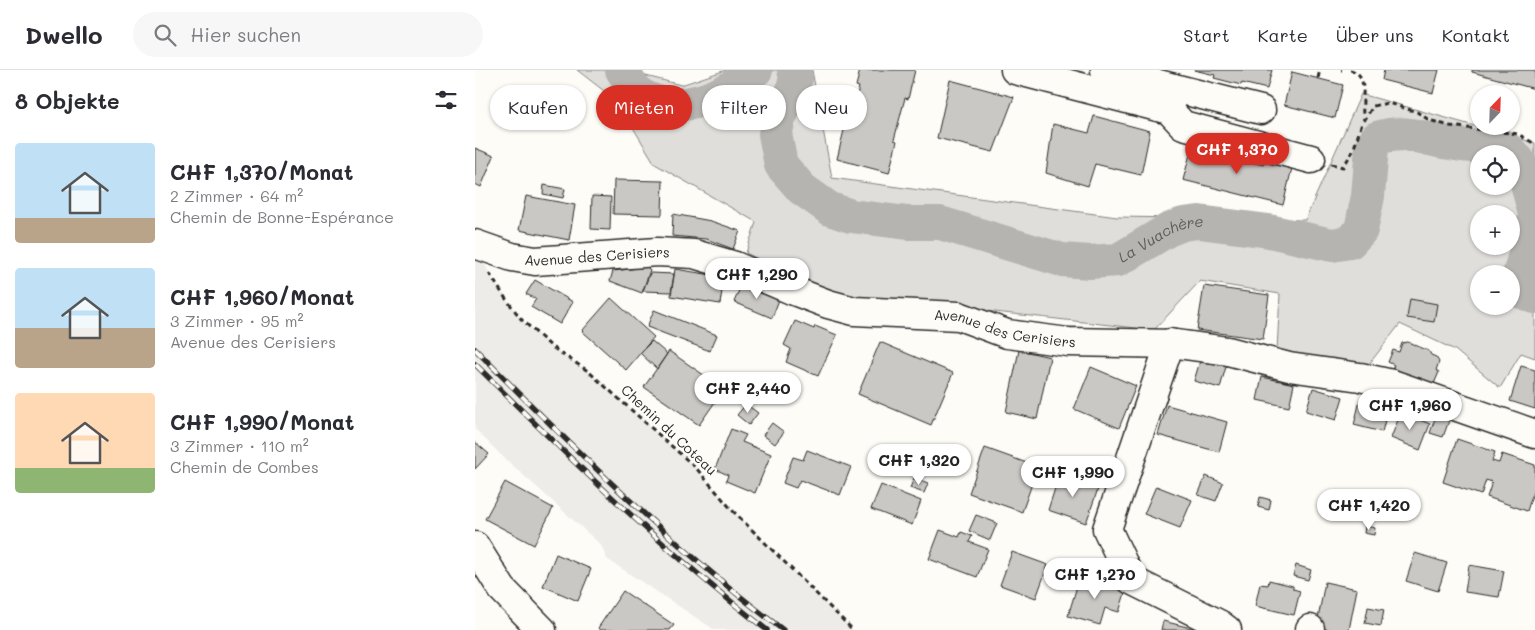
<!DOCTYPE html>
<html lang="de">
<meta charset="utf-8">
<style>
body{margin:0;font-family:Mali,sans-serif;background:#f7f7f7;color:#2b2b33;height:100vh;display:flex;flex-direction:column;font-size:19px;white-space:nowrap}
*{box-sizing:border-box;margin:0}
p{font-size:16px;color:#7c7c81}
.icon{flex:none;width:28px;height:28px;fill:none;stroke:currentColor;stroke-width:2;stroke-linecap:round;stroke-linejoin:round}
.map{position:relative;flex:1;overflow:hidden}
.drawer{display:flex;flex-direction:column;background:#fff;width:475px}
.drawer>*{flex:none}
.hud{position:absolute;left:15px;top:15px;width:475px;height:45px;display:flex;gap:10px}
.needle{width:32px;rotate:23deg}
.controls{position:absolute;left:995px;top:15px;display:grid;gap:10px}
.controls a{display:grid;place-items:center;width:50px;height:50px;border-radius:50%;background:#fff;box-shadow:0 1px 4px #0004;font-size:25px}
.price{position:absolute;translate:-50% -42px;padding:0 11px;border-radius:18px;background:#fff;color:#222;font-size:16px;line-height:32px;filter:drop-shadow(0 1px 2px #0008)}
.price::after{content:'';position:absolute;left:50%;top:30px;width:15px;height:11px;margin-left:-8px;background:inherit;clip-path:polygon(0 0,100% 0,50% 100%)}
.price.active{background:#d93025;color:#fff}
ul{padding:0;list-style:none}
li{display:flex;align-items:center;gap:15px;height:125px;padding:0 15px}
li span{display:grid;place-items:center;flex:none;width:140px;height:100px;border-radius:5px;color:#555}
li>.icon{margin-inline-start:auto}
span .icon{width:60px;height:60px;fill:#fffc;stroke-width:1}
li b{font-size:21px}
h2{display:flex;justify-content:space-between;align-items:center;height:60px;padding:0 15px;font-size:21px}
.chip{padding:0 18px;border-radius:22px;background:#fff;box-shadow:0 1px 4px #0004;font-size:18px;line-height:45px}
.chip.active{background:#d93025;color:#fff}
header{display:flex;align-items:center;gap:30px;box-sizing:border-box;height:70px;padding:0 25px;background:#fff;border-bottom:1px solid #e1e1e2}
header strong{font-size:24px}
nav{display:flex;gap:28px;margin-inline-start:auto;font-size:18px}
.search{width:350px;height:45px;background:#f7f7f7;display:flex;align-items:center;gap:12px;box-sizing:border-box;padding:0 18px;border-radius:28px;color:#7c7c81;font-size:19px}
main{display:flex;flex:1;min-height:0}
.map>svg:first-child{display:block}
</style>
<header>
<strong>Dwello</strong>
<div class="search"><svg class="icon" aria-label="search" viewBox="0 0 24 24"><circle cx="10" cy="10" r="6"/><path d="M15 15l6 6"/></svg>Hier suchen</div>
<nav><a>Start</a><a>Karte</a><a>Über uns</a><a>Kontakt</a></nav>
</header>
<main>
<section class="drawer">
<h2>8 Objekte<svg class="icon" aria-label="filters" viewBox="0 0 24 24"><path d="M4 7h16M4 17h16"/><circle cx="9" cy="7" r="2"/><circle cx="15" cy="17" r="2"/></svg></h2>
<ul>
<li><span style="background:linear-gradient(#bfe0f5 75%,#b9a48a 0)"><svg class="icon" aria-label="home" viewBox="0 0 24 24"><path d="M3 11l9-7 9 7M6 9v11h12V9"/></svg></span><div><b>CHF 1,370/Monat</b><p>2 Zimmer · 64 m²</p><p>Chemin de Bonne-Espérance</p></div></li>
<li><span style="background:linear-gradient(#bfe0f5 60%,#b9a48a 0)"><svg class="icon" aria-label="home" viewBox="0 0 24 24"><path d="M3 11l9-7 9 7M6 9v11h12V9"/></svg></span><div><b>CHF 1,960/Monat</b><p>3 Zimmer · 95 m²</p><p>Avenue des Cerisiers</p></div></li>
<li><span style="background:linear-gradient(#ffd9b3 75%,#8fb573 0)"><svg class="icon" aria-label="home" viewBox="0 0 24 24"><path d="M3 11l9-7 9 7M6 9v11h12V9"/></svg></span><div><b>CHF 1,990/Monat</b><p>3 Zimmer · 110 m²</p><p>Chemin de Combes</p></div></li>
</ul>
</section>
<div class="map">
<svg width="1060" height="560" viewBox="0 0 1060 560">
<rect width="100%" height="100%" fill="#fdfcf7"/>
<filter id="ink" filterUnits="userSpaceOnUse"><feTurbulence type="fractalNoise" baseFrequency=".02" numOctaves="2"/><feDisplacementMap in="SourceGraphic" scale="10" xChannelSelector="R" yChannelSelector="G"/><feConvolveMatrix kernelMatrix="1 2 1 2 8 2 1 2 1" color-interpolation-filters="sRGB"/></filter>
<g filter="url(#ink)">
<path fill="#edece8" d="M 0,174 L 14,203 L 31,229 L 47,250 L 77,277 L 113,301 L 221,398 L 258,441 L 378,560 L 240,560 L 132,489 L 126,475 L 25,384 L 0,359 Z"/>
<path fill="#dfdeda" stroke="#858482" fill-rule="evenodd" d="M 102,0 L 154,0 L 159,3 L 206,15 L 251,0 L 337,0 L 357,108 L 642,147 L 830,150 L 886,24 L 1060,73 L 1060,288 L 1046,283 L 1025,318 L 980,280 L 925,254 L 891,298 L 802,280 L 805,224 L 725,211 L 679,260 L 352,223 L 271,183 L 281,152 L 180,94 L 142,31 ZM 1004,84 L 1036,84 L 1036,116 L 1004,116 ZM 1004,144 L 1036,144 L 1036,176 L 1004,176 ZM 1004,204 L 1036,204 L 1036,236 L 1004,236 Z"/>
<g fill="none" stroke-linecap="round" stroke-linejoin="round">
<g stroke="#b5b4b1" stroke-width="34">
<path d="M 147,0 C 152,7 156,17 162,22 C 168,27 176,30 183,32 C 220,41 253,22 281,0"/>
<path id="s1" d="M 319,0 L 321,8 L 316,26 L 305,46 L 300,64 L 306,95 L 327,119 L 355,139 L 376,146 L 433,153 L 465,153 L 587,190 L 615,192 L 643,190 L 693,160 L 708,154 L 724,152 L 794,161 L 857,175 L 875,172 L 886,160 L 893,126 L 897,77 L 902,68 C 931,59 948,69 975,73 C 993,77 1011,77 1030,77 L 1043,90 L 1048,98 L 1060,144"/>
<path d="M 1060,148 L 1043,209 L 1044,221 L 1060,227"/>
</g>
</g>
<path fill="#c9c8c4" stroke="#2b2b2b" d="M 385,0 L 440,0 L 433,29 L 430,28 L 419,70 L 422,71 L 414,103 L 362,89 L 370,56 L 373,57 L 384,17 L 381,16 Z
M 719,0 L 797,0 L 792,19 L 767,13 L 766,15 L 739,8 L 740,5 Z
M 909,0 L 964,0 L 958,23 L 907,10 Z
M 997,0 L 1060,0 L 1060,19 L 997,2 Z
M 817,2 L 868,15 L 860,48 L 809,35 Z
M 475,10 L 539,27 L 518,82 L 462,68 Z
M 619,46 L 675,61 L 666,105 L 620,94 L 613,116 L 571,103 L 578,54 L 614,63 Z
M 718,73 L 748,80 L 747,85 L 788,95 L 789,91 L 817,98 L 808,135 L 708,110 Z
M 0,78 L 19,86 L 6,117 L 0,114 Z
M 139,110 L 188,111 L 187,145 L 138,144 Z
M 69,115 L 90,119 L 88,128 L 68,124 Z
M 51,126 L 100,135 L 94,170 L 44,160 Z
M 117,126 L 136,127 L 135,160 L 116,159 Z
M 198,144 L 236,151 L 265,161 L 258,179 L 231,169 L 197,166 Z
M 172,197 L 175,200 L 167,223 L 135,211 L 138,201 Z
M 200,199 L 249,207 L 245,234 L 196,226 Z
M 175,203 L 199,204 L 196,222 L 168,221 Z
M 60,210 L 98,232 L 85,254 L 56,237 L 61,229 L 51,224 Z
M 268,211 L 305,227 L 297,248 L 259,232 Z
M 729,216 L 794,225 L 788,269 L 722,260 Z
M 136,228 L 179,267 L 151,300 L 107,261 Z
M 935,229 L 962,234 L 959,252 L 932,248 Z
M 179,240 L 242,265 L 235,281 L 172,257 Z
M 320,251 L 339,259 L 340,256 L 362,265 L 343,306 L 311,292 L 316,279 L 309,275 Z
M 177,271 L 192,284 L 182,299 L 165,283 Z
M 405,272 L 478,303 L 456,355 L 383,324 Z
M 933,272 L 954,281 L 956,285 L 961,287 L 964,292 L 961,300 L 964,302 L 956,321 L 915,305 L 919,295 L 913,292 L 918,280 L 924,282 L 927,273 Z
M 544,280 L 575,287 L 562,349 L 531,342 Z
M 735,280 L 754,286 L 745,318 L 719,311 L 725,291 L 732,293 Z
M 194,281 L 249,319 L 224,355 L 169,317 Z
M 1046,296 L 1060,300 L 1060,339 L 1035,331 Z
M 616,297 L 661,316 L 644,358 L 599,339 Z
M 787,307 L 819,314 L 814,337 L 782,330 Z
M 838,318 L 868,327 L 861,350 L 831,341 Z
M 918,322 L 929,326 L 923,344 L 913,340 Z
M 885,330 L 913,338 L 907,362 L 879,355 Z
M 271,334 L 283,343 L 274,355 L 262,345 Z
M 692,335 L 752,352 L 744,382 L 683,365 Z
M 963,340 L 976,345 L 968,367 L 955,363 Z
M 926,342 L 955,354 L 945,380 L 916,368 Z
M 297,353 L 309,362 L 300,374 L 288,365 Z
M 256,359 L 271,365 L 267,372 L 296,384 L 280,423 L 251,411 L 253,405 L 240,399 Z
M 982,369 L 1020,382 L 1017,391 L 1024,393 L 1027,384 L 1060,395 L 1060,416 L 1052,441 L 1012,427 L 1017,412 L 1011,410 L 1006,425 L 968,412 Z
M 0,372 L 14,384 L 0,399 Z
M 510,378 L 563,397 L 547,442 L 494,423 Z
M 332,380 L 376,397 L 365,425 L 325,410 L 321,418 L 308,413 L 318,387 L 328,390 Z
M 585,403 L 624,416 L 611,453 L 573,440 Z
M 731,406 L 748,413 L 741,431 L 723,425 Z
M 439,408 L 453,413 L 449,423 L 435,418 Z
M 30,412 L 78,438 L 59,475 L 10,449 Z
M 406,415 L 446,431 L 437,455 L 396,439 Z
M 681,416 L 717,430 L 705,458 L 669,444 Z
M 785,427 L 796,430 L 794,440 L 783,437 Z
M 501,445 L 522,453 L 515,470 L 494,461 Z
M 890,456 L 900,458 L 899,465 L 889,463 Z
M 465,460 L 484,467 L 486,462 L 497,466 L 494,472 L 513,479 L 502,507 L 454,489 Z
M 537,482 L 573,495 L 561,528 L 525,515 Z
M 940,483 L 972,493 L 963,521 L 931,511 Z
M 81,484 L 116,499 L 103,531 L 68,516 Z
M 821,495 L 836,500 L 833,510 L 818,506 Z
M 994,495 L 1029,501 L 1024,527 L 990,522 Z
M 605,506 L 651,520 L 644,542 L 630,538 L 625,555 L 593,546 Z
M 794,510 L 818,516 L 818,519 L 825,521 L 819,545 L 780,536 L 785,514 L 793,515 Z
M 850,512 L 882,519 L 874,560 L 841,559 Z
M 148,521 L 199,555 L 195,560 L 126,560 L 123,558 Z
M 893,537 L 909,540 L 906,556 L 890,553 Z
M 688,551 L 724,560 L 686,560 Z"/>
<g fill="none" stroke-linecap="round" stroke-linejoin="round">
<g stroke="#2b2b2b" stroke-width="31">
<g id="minor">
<path d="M 540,0 L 694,40 L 708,55 L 836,89"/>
<path d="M 630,0 L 699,18"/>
<path d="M 694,40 L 699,18 L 786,40"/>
<path id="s2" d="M 0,174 L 37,187 L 60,191 L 182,182 L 219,184 L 260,196 L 319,221 L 353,234 L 379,241 L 484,246 L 532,264 L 593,272 L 702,274 L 753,281 L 814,297 L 885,307 L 917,314 L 1060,364"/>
<path d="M 695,273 L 632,459 L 656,510 L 744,554 L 752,560"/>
<path d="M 0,476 L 27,519 L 67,560"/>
<path d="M 835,560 L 835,559"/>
</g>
</g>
<path stroke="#2b2b2b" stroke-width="3" stroke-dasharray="5 4" stroke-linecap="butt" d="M 866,0 L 867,0
M 875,0 C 876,0 882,2 882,3 C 893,11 885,38 889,50
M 843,8 L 845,0
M 856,94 L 868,97 L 878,81 L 886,56 L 898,36 L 913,33 L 942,42 L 954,50 L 975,56 L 1043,64 L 1060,74
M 14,203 L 31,229 L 47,250 L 77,277 L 113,301 L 221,398 L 258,441 L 378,560"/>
<use href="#minor" stroke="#fdfcf7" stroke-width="28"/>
<g stroke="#2b2b2b" stroke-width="5.5">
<path id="rail" d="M 0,279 C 98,378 197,476 308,560
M 0,294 C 93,387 187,479 292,560"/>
</g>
<use href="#rail" stroke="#fdfcf7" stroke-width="4" stroke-dasharray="11" stroke-linecap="butt"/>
</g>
</g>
<g text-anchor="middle" stroke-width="4.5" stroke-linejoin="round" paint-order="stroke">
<g font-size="14" fill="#2b2b2b" stroke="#fdfcf7">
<text dy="5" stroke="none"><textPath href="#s2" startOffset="125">Avenue des Cerisiers</textPath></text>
<text dy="5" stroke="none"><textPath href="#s2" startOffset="545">Avenue des Cerisiers</textPath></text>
<text transform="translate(194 360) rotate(43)" y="5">Chemin du Coteau</text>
</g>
<g font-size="15" font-style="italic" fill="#5b5b5a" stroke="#fdfcf7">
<text dy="5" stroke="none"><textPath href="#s1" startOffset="510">La Vuachère</textPath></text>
</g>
</g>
</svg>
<div class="controls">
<a><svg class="needle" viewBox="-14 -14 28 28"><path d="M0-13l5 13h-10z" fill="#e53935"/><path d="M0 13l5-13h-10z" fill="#7c7c81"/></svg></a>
<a><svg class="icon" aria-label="locate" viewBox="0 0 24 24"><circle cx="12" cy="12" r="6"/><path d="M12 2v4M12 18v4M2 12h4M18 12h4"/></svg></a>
<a>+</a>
<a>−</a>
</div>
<b class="price active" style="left:762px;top:105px">CHF 1,370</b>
<b class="price" style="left:282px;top:230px">CHF 1,290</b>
<b class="price" style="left:273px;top:344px">CHF 2,440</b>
<b class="price" style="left:935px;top:361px">CHF 1,960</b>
<b class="price" style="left:444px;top:416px">CHF 1,320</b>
<b class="price" style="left:598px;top:428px">CHF 1,990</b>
<b class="price" style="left:894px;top:461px">CHF 1,420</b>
<b class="price" style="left:620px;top:530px">CHF 1,270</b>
<div class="hud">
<a class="chip">Kaufen</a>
<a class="chip active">Mieten</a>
<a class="chip">Filter</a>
<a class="chip">Neu</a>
</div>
</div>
</main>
